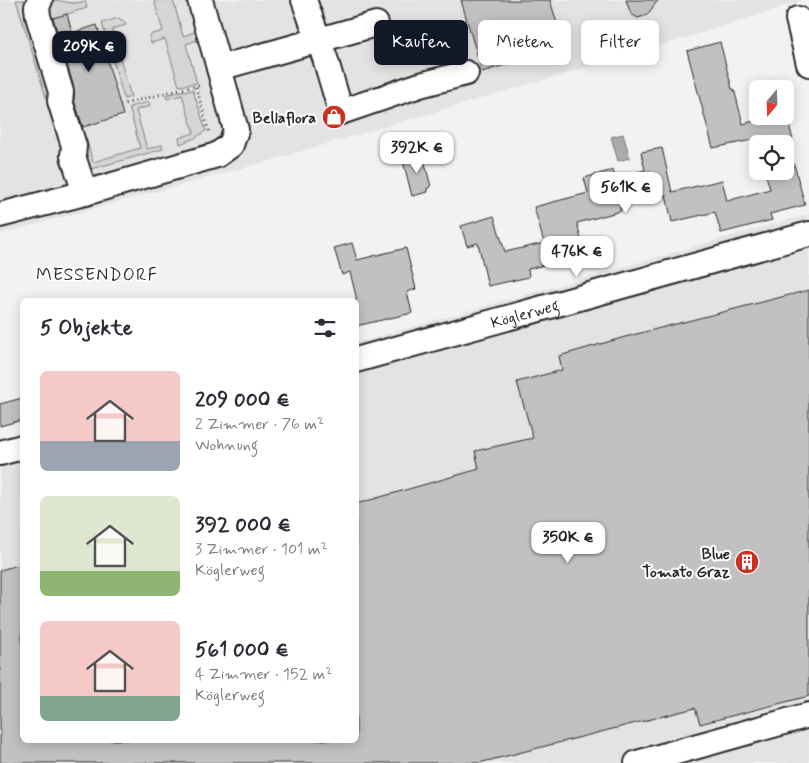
<!DOCTYPE html>
<html lang="de">
<meta charset="utf-8">
<style>
body{margin:0;font-family:Mynerve,sans-serif;background:#f2f2f3;color:#2b2b33;height:100vh;display:flex;flex-direction:column;font-size:19px;white-space:nowrap}
*{box-sizing:border-box;margin:0}
p{font-size:16px;color:#7c7c81}
.icon{flex:none;width:28px;height:28px;fill:none;stroke:currentColor;stroke-width:2;stroke-linecap:round;stroke-linejoin:round}
.map{position:relative;flex:1;overflow:hidden}
.sheet{position:absolute;left:20px;top:298px;width:339px;height:445px;display:flex;flex-direction:column;background:#fff;border-radius:8px;box-shadow:0 2px 12px #0003}
.sheet>*{flex:none}
.banner{position:absolute;left:374px;top:20px;width:360px;height:45px;display:flex;gap:10px}
.needle{width:32px;rotate:199deg}
.fabs{position:absolute;left:749px;top:80px;display:grid;gap:10px}
.fabs a{display:grid;place-items:center;width:45px;height:45px;border-radius:8px;background:#fff;box-shadow:0 2px 12px #0003;font-size:25px}
.price{position:absolute;translate:-50% -42px;padding:0 11px;border-radius:10px;background:#fff;color:#222;font-size:16px;line-height:32px;filter:drop-shadow(0 1px 2px #0008)}
.price::after{content:'';position:absolute;left:50%;top:30px;width:15px;height:11px;margin-left:-8px;background:inherit;clip-path:polygon(0 0,100% 0,50% 100%)}
.price.active{background:#111827;color:#fff}
ul{padding:0;list-style:none}
li{display:flex;align-items:center;gap:15px;height:125px;padding:0 20px}
li span{display:grid;place-items:center;flex:none;width:140px;height:100px;border-radius:8px;color:#555}
li>.icon{margin-inline-start:auto}
span .icon{width:60px;height:60px;fill:#fffc;stroke-width:1}
li b{font-size:21px}
h2{display:flex;justify-content:space-between;align-items:center;height:60px;padding:0 20px;font-size:21px}
.chip{padding:0 18px;border-radius:8px;background:#fff;box-shadow:0 2px 12px #0003;font-size:18px;line-height:45px}
.chip.active{background:#111827;color:#fff}
.map>svg:first-child{display:block}
</style>
<div class="map">
<svg width="809" height="763" viewBox="0 0 809 763">
<rect width="100%" height="100%" fill="#f2f2f2"/>
<filter id="ink" filterUnits="userSpaceOnUse"><feTurbulence type="fractalNoise" baseFrequency=".02" numOctaves="2"/><feDisplacementMap in="SourceGraphic" scale="10" xChannelSelector="R" yChannelSelector="G"/><feConvolveMatrix kernelMatrix="1 2 1 2 8 2 1 2 1" color-interpolation-filters="sRGB"/></filter>
<g filter="url(#ink)">
<path fill="#e3e3e3" d="M 0,0 L 804,0 L 689,37 L 262,163 L 0,234 Z
M 809,214 L 809,763 L 0,763 L 0,442 L 22,436 L 22,740 L 356,740 L 356,343 Z"/>
<path fill="#d5d5d5" stroke="#808080" d="M 16,0 L 32,0 L 70,175 Z
M 51,0 C 65,0 70,6 85,1 L 87,8 L 51,19 L 44,6 Z
M 154,0 L 173,0 L 183,36 L 198,31 L 200,39 L 186,44 L 197,83 L 179,86 L 165,39 L 151,43 L 149,35 L 163,31 Z
M 118,18 L 124,21 L 126,25 L 112,29 L 131,97 L 124,99 L 102,23 Z
M 193,90 L 206,131 L 195,138 L 180,144 L 179,138 L 194,133 L 182,95 L 167,99 L 166,95 L 181,91 Z
M 149,102 L 150,106 L 136,110 L 147,149 L 162,145 L 163,149 L 84,171 L 82,139 L 86,138 L 93,162 L 140,148 L 129,107 Z"/>
<path fill="#ababab" stroke="#787878" d="M 623,134 L 630,158 L 618,161 L 611,137 Z"/>
<path fill="#c1c1c1" stroke="#2b2b2b" d="M 461,0 L 550,0 L 564,47 L 482,72 Z
M 626,0 L 658,0 L 647,15 L 638,18 L 631,14 Z
M 67,14 L 72,33 L 97,25 L 123,115 L 83,127 L 74,100 L 74,88 L 53,18 Z
M 720,42 L 732,89 L 734,89 L 743,124 L 772,116 L 785,116 L 786,113 L 794,144 L 758,144 L 757,139 L 713,148 L 687,51 Z
M 662,148 L 672,192 L 722,180 L 727,201 L 770,189 L 765,172 L 785,171 L 785,166 L 794,164 L 805,205 L 770,214 L 772,220 L 721,233 L 715,212 L 672,222 L 666,195 L 620,208 L 621,211 L 577,223 L 585,255 L 528,269 L 529,277 L 488,286 L 478,243 L 467,246 L 461,226 L 494,216 L 505,252 L 544,243 L 534,207 L 588,193 L 584,178 L 613,170 L 615,178 L 645,170 L 641,152 Z
M 422,152 L 431,187 L 427,188 L 428,192 L 412,196 L 402,157 Z
M 352,243 L 357,260 L 406,248 L 416,289 L 407,292 L 412,313 L 356,326 L 356,296 L 350,272 L 342,275 L 334,248 Z
M 809,290 L 809,696 L 700,724 L 695,708 L 479,763 L 0,763 L 0,570 L 22,564 L 22,740 L 356,740 L 356,504 L 479,469 L 475,451 L 533,438 L 517,382 L 562,370 L 559,356 L 625,337 Z
M 22,398 L 22,420 L 0,426 L 0,404 Z"/>
<g fill="none" stroke-linecap="round" stroke-linejoin="round">
<g stroke="#2b2b2b" stroke-width="28">
<g id="minor">
<path d="M 40,0 L 37,7 L 38,16 L 61,92 L 60,101 L 74,146 L 73,156 L 85,193"/>
<path d="M 200,0 L 219,68"/>
<path d="M 304,0 L 325,58 L 341,112 L 420,85 L 466,73"/>
<path d="M 798,19 L 809,64"/>
<path d="M 0,215 L 85,193 L 217,155 L 231,145 L 236,130 L 219,68 L 376,24"/>
<path id="s1" d="M 356,360 L 809,234"/>
<path d="M 0,453 L 22,447"/>
<path d="M 637,763 L 809,715"/>
</g>
</g>
<path stroke="#2b2b2b" stroke-width="3" stroke-dasharray="1 4" stroke-linecap="butt" d="M 196,87 L 209,132
M 120,105 L 181,89 L 202,85"/>
<use href="#minor" stroke="#fff" stroke-width="24"/>
</g>
</g>
<defs>
<g id="shop-disc" transform="scale(1.25)"><circle r="9.5" fill="#c8321e" stroke="#fff"/><path d="M-5-2.5h2.3a2.7 3.5 0 0 1 5.4 0H5L5.5 6h-11ZM-1.5-2.5h3a1.5 2.3 0 0 0-3 0Z" fill="#fff"/></g>
<g id="building-disc" transform="scale(1.25)"><circle r="9.5" fill="#c8321e" stroke="#fff"/><path d="M-4-6H4V6H1V3H-1V6H-4ZM-2.5-4.3h1.7v1.8h-1.7ZM.8-4.3h1.7v1.8H.8ZM-2.5-1h1.7V.8h-1.7ZM.8-1h1.7V.8H.8Z" fill="#fff"/></g>
</defs>
<g fill-rule="evenodd">
<use href="#shop-disc" x="334" y="117"/>
<use href="#building-disc" x="747" y="562"/>
</g>
<g text-anchor="middle" stroke-width="4" stroke-linejoin="round" paint-order="stroke">
<g font-size="16" font-weight="bold" fill="#2b2b2b" stroke="#fff" text-anchor="end">
<text x="316" y="123">Bellaflora</text>
<text x="730" y="559">Blue<tspan x="730" dy="18">Tomato Graz</tspan></text>
</g>
<g font-size="16" fill="#2b2b2b" stroke="#fff">
<text dy="6" stroke="none"><textPath href="#s1" startOffset="175">Köglerweg</textPath></text>
</g>
<g font-size="18" letter-spacing="1" fill="#2b2b2b" stroke="#fff">
<text x="97" y="280">MESSENDORF</text>
</g>
</g>
</svg>
<div class="fabs">
<a><svg class="needle" viewBox="-14 -14 28 28"><path d="M0-13l5 13h-10z" fill="#e53935"/><path d="M0 13l5-13h-10z" fill="#7c7c81"/></svg></a>
<a><svg class="icon" aria-label="locate" viewBox="0 0 24 24"><circle cx="12" cy="12" r="6"/><path d="M12 2v4M12 18v4M2 12h4M18 12h4"/></svg></a>
</div>
<b class="price active" style="left:89px;top:73px">209K €</b>
<b class="price" style="left:417px;top:174px">392K €</b>
<b class="price" style="left:626px;top:214px">561K €</b>
<b class="price" style="left:577px;top:278px">476K €</b>
<b class="price" style="left:568px;top:564px">350K €</b>
<div class="banner">
<a class="chip active">Kaufen</a>
<a class="chip">Mieten</a>
<a class="chip">Filter</a>
</div>
<section class="sheet">
<h2>5 Objekte<svg class="icon" aria-label="filters" viewBox="0 0 24 24"><path d="M4 7h16M4 17h16"/><circle cx="9" cy="7" r="2"/><circle cx="15" cy="17" r="2"/></svg></h2>
<ul>
<li><span style="background:linear-gradient(#f6c9c9 70%,#9aa5b1 0)"><svg class="icon" aria-label="home" viewBox="0 0 24 24"><path d="M3 11l9-7 9 7M6 9v11h12V9"/></svg></span><div><b>209 000 €</b><p>2 Zimmer · 76 m²</p><p>Wohnung</p></div></li>
<li><span style="background:linear-gradient(#dfe7d0 75%,#8fb573 0)"><svg class="icon" aria-label="home" viewBox="0 0 24 24"><path d="M3 11l9-7 9 7M6 9v11h12V9"/></svg></span><div><b>392 000 €</b><p>3 Zimmer · 101 m²</p><p>Köglerweg</p></div></li>
<li><span style="background:linear-gradient(#f6c9c9 75%,#7fa58c 0)"><svg class="icon" aria-label="home" viewBox="0 0 24 24"><path d="M3 11l9-7 9 7M6 9v11h12V9"/></svg></span><div><b>561 000 €</b><p>4 Zimmer · 152 m²</p><p>Köglerweg</p></div></li>
</ul>
</section>
</div>
